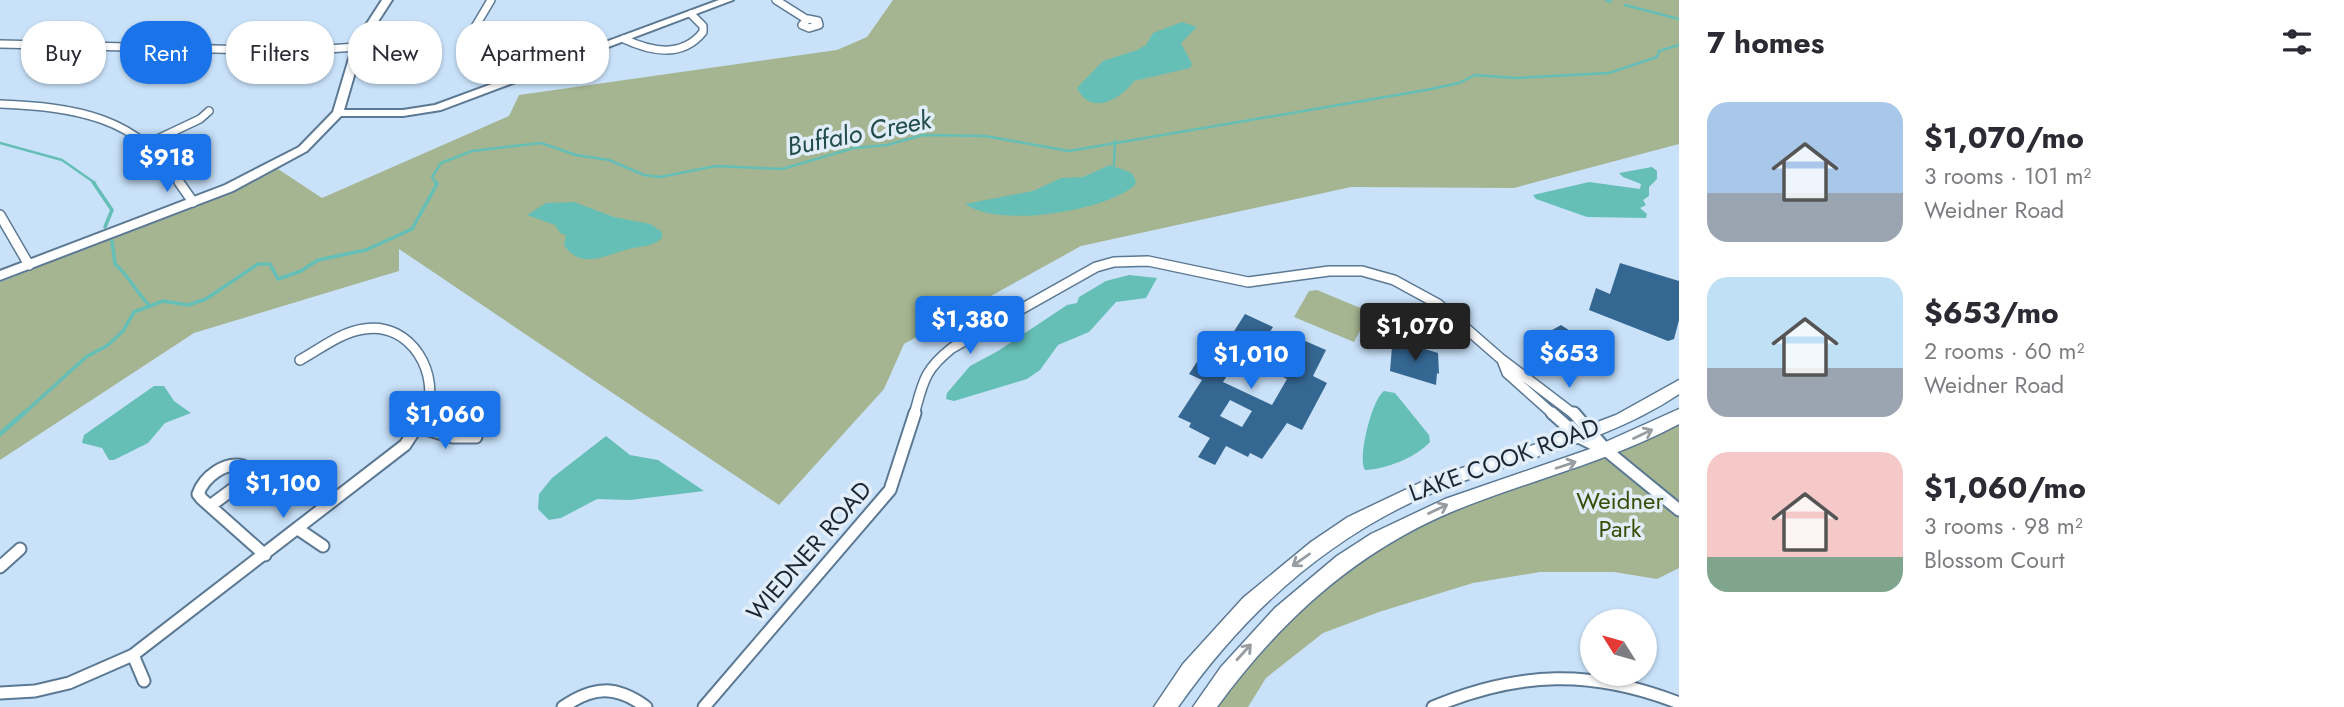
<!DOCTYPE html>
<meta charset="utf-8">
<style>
body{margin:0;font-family:Jost,sans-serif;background:#f7f7f7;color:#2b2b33;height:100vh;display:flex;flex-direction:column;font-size:26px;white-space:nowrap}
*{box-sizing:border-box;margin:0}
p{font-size:23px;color:#7c7c81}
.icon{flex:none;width:38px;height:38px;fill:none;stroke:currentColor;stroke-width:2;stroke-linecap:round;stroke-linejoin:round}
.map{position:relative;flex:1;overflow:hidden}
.sheet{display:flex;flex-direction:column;background:#fff;width:665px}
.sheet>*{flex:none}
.hud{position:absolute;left:21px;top:21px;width:665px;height:63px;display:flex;gap:14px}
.needle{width:46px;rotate:307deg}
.tools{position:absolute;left:1580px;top:609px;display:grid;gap:14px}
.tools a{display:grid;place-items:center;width:77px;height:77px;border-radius:50%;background:#fff;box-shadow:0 2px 5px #0004;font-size:35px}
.price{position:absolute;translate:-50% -60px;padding:0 16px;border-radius:7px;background:#1a73e8;color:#fff;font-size:23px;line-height:46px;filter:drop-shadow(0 2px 4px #0008)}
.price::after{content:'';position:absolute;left:50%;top:42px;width:21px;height:16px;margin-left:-10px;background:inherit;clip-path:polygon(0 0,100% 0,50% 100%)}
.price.on{background:#222;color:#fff}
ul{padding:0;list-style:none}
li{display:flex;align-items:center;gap:21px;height:175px;padding:0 28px}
li span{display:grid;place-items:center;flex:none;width:196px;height:140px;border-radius:21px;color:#555}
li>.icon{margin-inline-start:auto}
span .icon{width:84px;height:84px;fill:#fffc;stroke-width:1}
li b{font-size:30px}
h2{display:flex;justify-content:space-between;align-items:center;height:84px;padding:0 28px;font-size:30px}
.pill{padding:0 24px;border-radius:28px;background:#fff;box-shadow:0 2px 5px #0004;font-size:24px;line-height:63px}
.pill.on{background:#1a73e8;color:#fff}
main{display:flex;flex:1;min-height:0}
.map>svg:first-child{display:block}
</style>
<main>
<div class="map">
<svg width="1679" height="707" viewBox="0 0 1679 707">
<rect width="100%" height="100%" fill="#c9e2fa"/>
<path fill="#a5b591" d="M 893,0 L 1679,0 L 1679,144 L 1514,188 L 1351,187 L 1081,246 L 904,344 L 884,389 L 779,505 L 399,249 L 399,271 L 194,333 L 0,460 L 0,282 L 247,185 L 278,169 L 322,198 L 509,116 L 519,95 L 837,50 L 867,37 Z
M 1317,290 L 1370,312 L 1354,342 L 1294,317 L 1309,291 Z
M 1679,422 L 1679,568 L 1657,579 L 1614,572 L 1540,572 L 1473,583 L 1379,612 L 1323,633 L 1266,678 L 1248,707 L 1214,707 C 1269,641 1326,572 1404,533 C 1493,488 1593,473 1679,422 Z"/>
<path fill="#65bfb6" d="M 1182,22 L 1197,27 L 1181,43 L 1192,64 L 1190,68 L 1134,81 C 1121,99 1091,117 1077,88 L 1103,61 L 1137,50 L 1146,45 L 1153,33 Z
M 1110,165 L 1132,173 L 1136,182 L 1134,186 C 1102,212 999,228 965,204 L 1033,191 L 1061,178 L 1083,177 Z
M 1652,167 L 1657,171 L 1657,179 L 1649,187 L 1649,196 L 1643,200 L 1646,205 L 1640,208 L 1647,214 L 1646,218 L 1587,217 L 1536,199 L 1533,195 L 1589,182 L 1640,189 L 1641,184 L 1623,177 L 1619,173 Z
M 574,202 L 614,217 L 650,224 L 662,232 L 662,238 C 651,248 638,246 625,250 C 602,257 580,269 564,245 L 566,235 L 560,233 L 555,225 L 527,215 L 546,203 Z
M 1129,275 L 1157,278 L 1146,298 L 1116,302 L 1089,332 L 1058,345 L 1040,370 L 1027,379 L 954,401 L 946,399 L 947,393 L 970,366 L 998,351 L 1067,305 L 1077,303 L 1079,297 L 1106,281 Z
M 154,386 L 164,386 L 174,401 L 191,413 L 165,423 L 148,443 L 114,460 L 109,460 L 102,448 L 82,443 L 84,435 Z
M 1384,391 L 1395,393 L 1429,435 L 1430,442 C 1415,458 1386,469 1365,470 C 1357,459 1372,399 1384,391 Z
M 606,436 L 630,455 L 658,460 L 704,491 L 630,500 L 597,499 L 561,518 L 549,520 L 538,509 L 539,494 L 552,478 Z"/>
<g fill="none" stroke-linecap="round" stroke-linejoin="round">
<path stroke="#65bfb6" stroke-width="2.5" d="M 1606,0 L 1611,2
M 1625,5 L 1679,19
M 0,143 L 62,160 L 95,183
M 1114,165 L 1115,141
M 437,183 L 432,177 L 441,163 L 472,151 L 541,143 L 576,155 L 609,160 L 644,175 L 660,177 L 716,166 L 782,169 L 854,148 L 887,145 L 923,135 L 985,136 L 1069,151 L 1426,90 L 1459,83 L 1475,75 L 1516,78 L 1609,73 L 1657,57 L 1659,51 L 1679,45"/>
<path stroke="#65bfb6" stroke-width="3.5" d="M 93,182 L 112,210 L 105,227
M 112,241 L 115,264 C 129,276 135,290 148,304
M 22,415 L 86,357 L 108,345 L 123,331 L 134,312 L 163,301 L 188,305 L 206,299 L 258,264 L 270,264 L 278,279 L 301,271 L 318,260 L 366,250 L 412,229 L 437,184 L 435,182"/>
<path stroke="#65bfb6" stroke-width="4.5" d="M 0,434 L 24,413"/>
</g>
<path fill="#356793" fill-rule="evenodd" d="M 1620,263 L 1679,281 L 1679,320 L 1674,339 L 1668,341 L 1589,310 L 1596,288 L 1610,294 Z
M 1245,314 L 1273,327 L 1260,348 L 1283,359 L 1296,337 L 1326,350 L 1313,376 L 1327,383 L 1302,430 L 1287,423 L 1262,459 L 1250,453 L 1248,457 L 1226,446 L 1215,465 L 1198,457 L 1210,438 L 1189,427 L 1191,423 L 1178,417 L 1202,380 L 1189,374 L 1216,333 L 1229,339 ZM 1239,357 L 1287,379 L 1272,405 L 1223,382 ZM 1230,400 L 1252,411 L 1242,427 L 1220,416 Z
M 1561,325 L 1610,357 L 1586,371 L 1538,338 Z
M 1398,341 L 1438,353 L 1439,374 L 1437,373 L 1436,385 L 1390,371 L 1392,347 L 1397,348 Z"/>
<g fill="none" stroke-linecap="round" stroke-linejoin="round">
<g stroke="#5c7994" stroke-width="10">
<path id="street-far2" d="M 491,0 L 475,27 L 476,41 L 525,77
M 776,0 L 806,19
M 808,19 L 818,21 L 819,25 L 809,28 L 802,25 Z
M 624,39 C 652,52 682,58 703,32 L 703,26 L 691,14
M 0,44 L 297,51 L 357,47
M 0,104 C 74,107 138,116 180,183
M 147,144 L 200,119 L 209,111"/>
</g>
<g stroke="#5c7994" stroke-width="12">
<path id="street-far1" d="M 179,182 L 193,202
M 0,215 L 29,265
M 300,360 C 320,349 341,332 364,329 C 411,321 442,375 425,415
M 1502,360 L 1507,373 L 1554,415
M 914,415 C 923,382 924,370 952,348 L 1096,267 L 1114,262 L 1148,261 L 1248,282 L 1329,271 L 1362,271 L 1394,280 L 1438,304 L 1500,358 L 1575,415"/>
</g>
<g stroke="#5c7994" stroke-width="15">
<path id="street" d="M 1552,413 L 1579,437 L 1607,451 L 1679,510
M 1574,413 L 1607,451
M 419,427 L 453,437 L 476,437
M 210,506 L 237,486 L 246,473 L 243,466 C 225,461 204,477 198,494 L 202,499 L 265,555
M 298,529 L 323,546
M 0,567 L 20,549
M 133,655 L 144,681
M 0,693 L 35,691 L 69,683 L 133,655 L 405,445 L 426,413
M 563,707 C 593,686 616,685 646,707
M 704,707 L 890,490 L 915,413
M 1433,707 C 1519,671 1592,669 1679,703"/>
</g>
<g stroke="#5c7994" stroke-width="4">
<path id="secondary" d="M 382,0 L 392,0 L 363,45 L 344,110 L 403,110 L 435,105 L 719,0 L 733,0 L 441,110 L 403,116 L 341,116 L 307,151 L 233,191 L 0,280 L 0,271 L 225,185 L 299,147 L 333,112 L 353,45 Z"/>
</g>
<g stroke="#5c7994" stroke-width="3">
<path id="primary" d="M 1679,380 L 1679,394 C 1615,437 1541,454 1469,479 C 1347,520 1251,603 1178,707 L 1154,707 L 1183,664 L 1243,598 L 1311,542 L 1348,517 L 1428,479 L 1558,437 L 1616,415 Z
M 1679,409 L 1679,424 C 1608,462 1530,480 1456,510 C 1356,551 1280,621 1217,707 L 1193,707 L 1221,667 L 1275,608 L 1337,556 L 1371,534 L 1445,499 L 1590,449 Z"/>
</g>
<use href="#street-far2" stroke="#fff" stroke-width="7"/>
<use href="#street-far1" stroke="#fff" stroke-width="9"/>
<use href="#street" stroke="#fff" stroke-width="11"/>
<use href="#secondary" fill="#fff" fill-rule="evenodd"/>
<use href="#primary" fill="#fff" fill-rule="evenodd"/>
</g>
<defs><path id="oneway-shaft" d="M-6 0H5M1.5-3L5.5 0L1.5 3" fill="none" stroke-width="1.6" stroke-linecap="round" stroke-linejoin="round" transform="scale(1.75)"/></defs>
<g stroke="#989da2">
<use href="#oneway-shaft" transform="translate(1643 434) rotate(-25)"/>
<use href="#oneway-shaft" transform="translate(1566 465) rotate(-18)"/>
<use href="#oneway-shaft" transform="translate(1438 509) rotate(-25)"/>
<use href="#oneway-shaft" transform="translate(1301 560) rotate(145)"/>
<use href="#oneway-shaft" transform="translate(1244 652) rotate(-48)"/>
</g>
<g text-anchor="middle" stroke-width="7" stroke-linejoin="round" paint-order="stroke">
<g font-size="24" fill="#1a2631" stroke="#e1eefa">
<text transform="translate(1504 460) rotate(-20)" y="8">LAKE COOK ROAD</text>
<text transform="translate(809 551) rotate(-49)" y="8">WIEDNER ROAD</text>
</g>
<g font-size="24" fill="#374d06" stroke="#e1eefa">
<text x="1620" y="509">Weidner<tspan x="1620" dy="28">Park</tspan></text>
</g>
<g font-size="26" font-style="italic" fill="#234d49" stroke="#e1eefa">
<text transform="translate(859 133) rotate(-11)" y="9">Buffalo Creek</text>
</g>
</g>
</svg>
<div class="tools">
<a><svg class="needle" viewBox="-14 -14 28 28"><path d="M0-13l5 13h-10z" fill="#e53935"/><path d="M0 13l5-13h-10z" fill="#7c7c81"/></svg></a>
</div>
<b class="price" style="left:167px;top:194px">$918</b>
<b class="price" style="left:970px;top:356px">$1,380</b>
<b class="price on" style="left:1415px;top:363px">$1,070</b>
<b class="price" style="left:1569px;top:390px">$653</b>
<b class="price" style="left:1251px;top:391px">$1,010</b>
<b class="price" style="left:445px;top:451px">$1,060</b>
<b class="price" style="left:283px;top:520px">$1,100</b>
<div class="hud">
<a class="pill">Buy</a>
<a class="pill on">Rent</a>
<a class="pill">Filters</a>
<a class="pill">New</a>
<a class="pill">Apartment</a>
</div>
</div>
<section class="sheet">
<h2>7 homes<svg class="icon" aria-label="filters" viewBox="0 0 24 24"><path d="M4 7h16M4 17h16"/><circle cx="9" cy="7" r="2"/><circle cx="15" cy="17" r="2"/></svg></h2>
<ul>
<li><span style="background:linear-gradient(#a9c7e8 65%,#9aa5b1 0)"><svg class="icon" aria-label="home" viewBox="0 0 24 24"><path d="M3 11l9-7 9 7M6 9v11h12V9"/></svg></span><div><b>$1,070/mo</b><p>3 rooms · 101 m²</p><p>Weidner Road</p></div></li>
<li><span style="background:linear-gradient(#bfe0f5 65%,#9aa5b1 0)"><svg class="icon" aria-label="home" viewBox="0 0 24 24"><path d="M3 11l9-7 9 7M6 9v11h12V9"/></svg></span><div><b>$653/mo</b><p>2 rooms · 60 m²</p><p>Weidner Road</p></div></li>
<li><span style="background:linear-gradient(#f6c9c9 75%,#7fa58c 0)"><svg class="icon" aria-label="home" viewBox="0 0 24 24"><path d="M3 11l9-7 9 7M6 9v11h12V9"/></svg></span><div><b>$1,060/mo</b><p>3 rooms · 98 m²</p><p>Blossom Court</p></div></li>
</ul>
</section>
</main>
